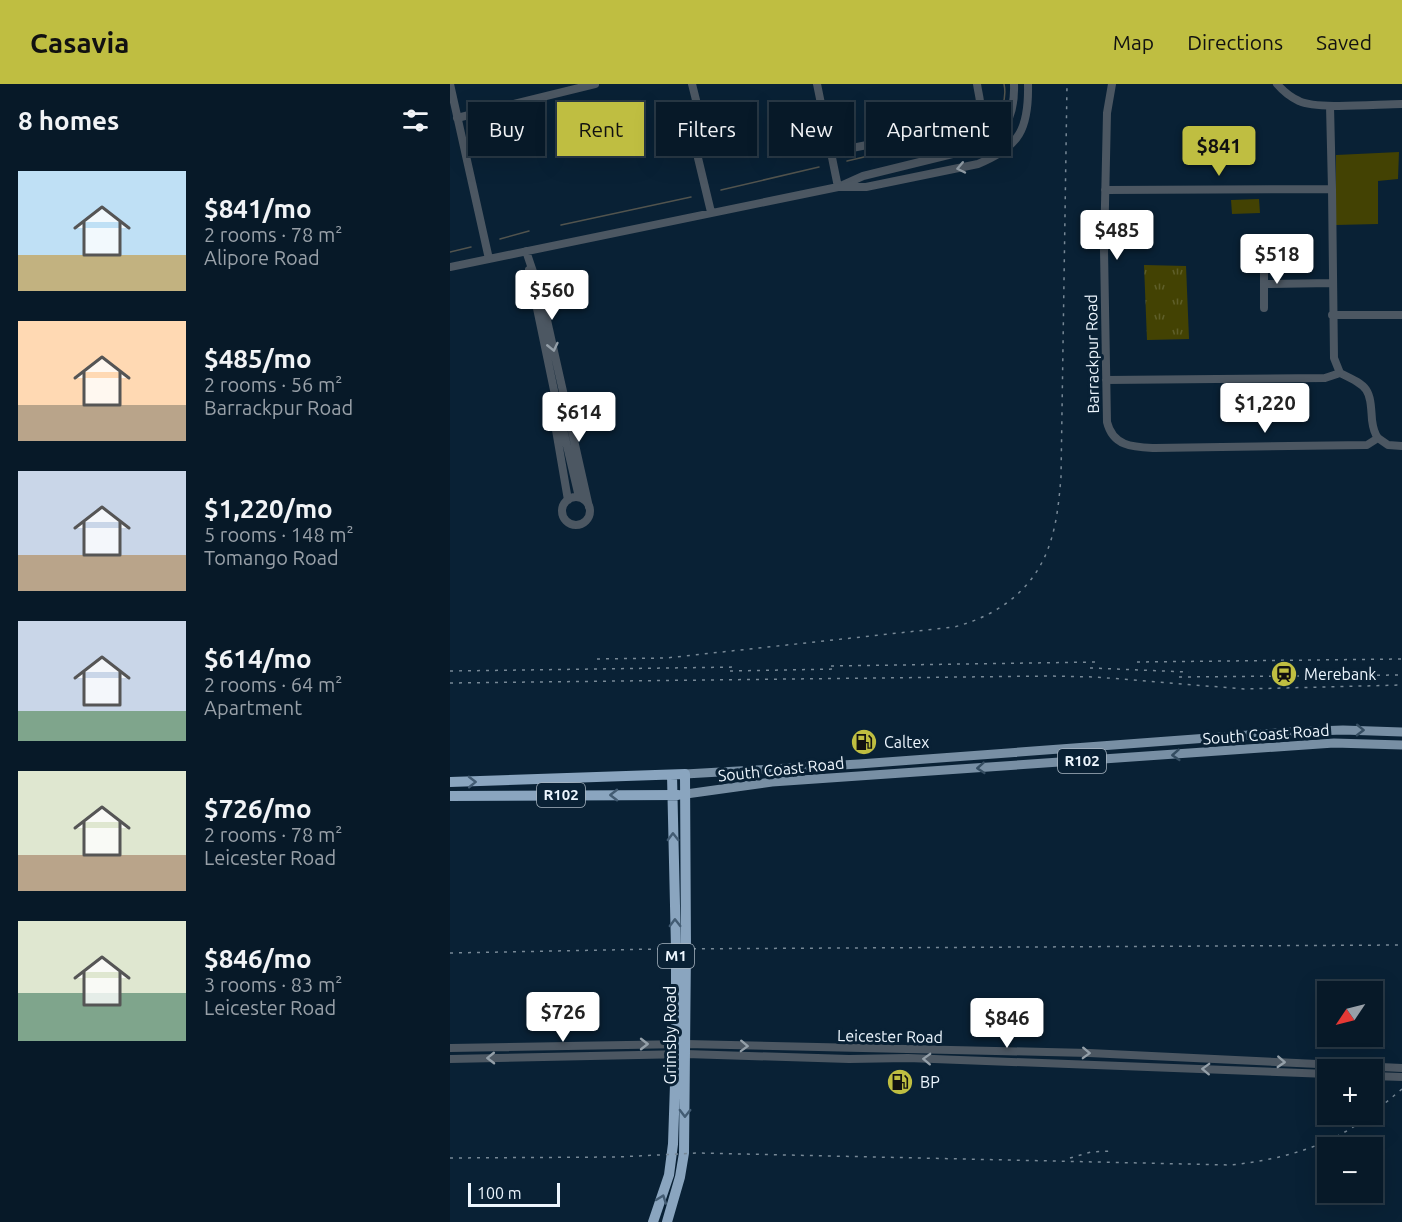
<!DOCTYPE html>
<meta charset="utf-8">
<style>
body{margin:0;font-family:Ubuntu,sans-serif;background:#152634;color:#f1f3f6;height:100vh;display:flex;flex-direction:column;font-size:22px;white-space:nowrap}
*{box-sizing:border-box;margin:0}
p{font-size:20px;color:#98a0a8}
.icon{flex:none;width:33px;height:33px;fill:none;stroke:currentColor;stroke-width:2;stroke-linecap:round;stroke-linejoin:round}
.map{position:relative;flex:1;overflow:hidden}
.drawer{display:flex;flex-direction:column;background:#071928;width:450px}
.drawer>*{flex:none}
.hud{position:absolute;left:18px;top:18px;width:570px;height:54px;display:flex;gap:12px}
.needle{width:39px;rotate:235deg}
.controls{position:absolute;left:867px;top:897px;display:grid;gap:12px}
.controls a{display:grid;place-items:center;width:66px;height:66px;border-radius:0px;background:#071928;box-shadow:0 6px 24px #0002,0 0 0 2px #283845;font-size:30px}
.scale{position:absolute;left:18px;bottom:15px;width:92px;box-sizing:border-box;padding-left:6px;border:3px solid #edf6fe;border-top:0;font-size:16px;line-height:21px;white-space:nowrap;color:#edf6fe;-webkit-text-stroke:4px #092135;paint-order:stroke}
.price{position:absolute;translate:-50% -51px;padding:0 14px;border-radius:6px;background:#fff;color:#222;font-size:20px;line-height:39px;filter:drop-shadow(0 2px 3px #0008)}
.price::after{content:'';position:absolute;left:50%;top:36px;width:18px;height:14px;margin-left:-9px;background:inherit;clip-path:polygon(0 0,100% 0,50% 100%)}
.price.active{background:#bfbe41;color:#111}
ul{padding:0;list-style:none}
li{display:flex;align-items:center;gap:18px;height:150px;padding:0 18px}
li span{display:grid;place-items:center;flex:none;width:168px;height:120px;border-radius:0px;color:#555}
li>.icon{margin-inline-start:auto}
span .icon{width:72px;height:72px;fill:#fffc;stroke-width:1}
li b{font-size:26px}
h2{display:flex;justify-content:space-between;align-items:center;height:72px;padding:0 18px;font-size:26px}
.tag{padding:0 21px;border-radius:0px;background:#071928;box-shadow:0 6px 24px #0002,0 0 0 2px #283845;font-size:21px;line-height:54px}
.tag.active{background:#bfbe41;color:#111}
header{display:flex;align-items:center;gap:36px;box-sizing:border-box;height:84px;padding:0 30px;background:#bfbe41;color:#111}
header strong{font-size:28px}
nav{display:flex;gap:33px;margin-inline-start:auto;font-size:21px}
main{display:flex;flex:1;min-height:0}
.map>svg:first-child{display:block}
</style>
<header>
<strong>Casavia</strong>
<nav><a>Map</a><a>Directions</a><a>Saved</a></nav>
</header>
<main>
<section class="drawer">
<h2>8 homes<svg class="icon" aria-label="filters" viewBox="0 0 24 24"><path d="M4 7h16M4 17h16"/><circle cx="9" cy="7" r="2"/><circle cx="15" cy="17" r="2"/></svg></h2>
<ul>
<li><span style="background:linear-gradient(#bfe0f5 70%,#c2b280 0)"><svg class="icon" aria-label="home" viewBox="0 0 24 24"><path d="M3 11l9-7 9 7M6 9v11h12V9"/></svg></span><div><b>$841/mo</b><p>2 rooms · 78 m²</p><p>Alipore Road</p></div></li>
<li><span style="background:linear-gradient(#ffd9b3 70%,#b9a48a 0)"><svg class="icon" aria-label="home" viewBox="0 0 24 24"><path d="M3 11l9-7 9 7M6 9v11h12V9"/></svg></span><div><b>$485/mo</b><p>2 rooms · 56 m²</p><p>Barrackpur Road</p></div></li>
<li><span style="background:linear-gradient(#c9d6e8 70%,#b9a48a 0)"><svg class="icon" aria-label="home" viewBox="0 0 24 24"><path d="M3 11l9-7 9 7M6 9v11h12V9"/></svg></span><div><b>$1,220/mo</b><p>5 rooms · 148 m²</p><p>Tomango Road</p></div></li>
<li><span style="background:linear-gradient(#c9d6e8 75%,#7fa58c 0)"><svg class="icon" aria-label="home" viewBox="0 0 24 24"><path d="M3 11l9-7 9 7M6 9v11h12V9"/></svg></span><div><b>$614/mo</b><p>2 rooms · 64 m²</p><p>Apartment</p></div></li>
<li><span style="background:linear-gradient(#dfe7d0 70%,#b9a48a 0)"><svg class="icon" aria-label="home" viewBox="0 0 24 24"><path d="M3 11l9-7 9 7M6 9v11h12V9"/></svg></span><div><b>$726/mo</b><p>2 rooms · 78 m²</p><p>Leicester Road</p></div></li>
<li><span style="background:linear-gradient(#dfe7d0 60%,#7fa58c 0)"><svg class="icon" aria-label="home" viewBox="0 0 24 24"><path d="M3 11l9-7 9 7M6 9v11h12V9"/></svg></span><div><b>$846/mo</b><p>3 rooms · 83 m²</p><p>Leicester Road</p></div></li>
</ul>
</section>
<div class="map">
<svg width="952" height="1138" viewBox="0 0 952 1138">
<defs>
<pattern id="park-tufts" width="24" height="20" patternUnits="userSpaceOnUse" patternTransform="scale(1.5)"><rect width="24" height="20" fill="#434203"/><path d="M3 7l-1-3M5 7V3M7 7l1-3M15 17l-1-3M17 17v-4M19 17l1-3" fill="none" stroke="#5e5e29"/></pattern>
</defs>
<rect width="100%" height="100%" fill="#092135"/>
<path fill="#434203" d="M 949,68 L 948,95 L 928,97 L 928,140 L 886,141 L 886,71 Z
M 809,115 L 810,129 L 782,130 L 781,116 Z"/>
<path fill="url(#park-tufts)" d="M 694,181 L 736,182 L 739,255 L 697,256 Z"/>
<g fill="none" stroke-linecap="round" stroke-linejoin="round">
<path stroke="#52544e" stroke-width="1.5" d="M 397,77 C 423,71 449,64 474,59 C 488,56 503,59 516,56 C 539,51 559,23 554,0
M 271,106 L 369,83
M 111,141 L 241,113
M 50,155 L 79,147
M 0,168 L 21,163"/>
<path stroke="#4c5762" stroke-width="8" d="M 0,0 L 39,175
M 242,0 L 248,24 L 248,74 L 261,128
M 367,0 L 388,103
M 662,0 L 657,29 L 654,166 L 657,338 C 663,363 684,363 705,364 L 917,361 L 928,354 L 938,361 L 952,362
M 827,0 C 833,7 840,13 849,17 C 868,26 928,20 952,20
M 880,22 L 882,105 L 884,274 L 890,289 C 919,303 920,304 922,336 C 923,344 924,349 928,354
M 7,34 L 145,0
M 382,68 L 522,40 C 536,30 529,15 527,0
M 393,101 L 413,92 L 535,62 C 558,48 565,26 564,0
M 655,106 L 882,105
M 76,167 L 92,214 L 139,423
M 0,183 L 388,103 L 416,103 L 528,80 C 570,63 579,44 578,0
M 79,186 L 105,311 L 129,413
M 815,200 L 882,199
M 814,224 L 814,179
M 882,231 L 952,231
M 656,296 L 875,294 L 890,289
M 105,327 L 106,346 L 118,416
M112 427a14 14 0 1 1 28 0a14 14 0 1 1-28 0Z
M 0,964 L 236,960 L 639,969 L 952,984
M 0,975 L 236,970 L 399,975 L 458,974 L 878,990
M 922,992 L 952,993"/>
<path stroke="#788fa4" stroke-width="9" d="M 235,690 L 409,680 L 839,648 L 893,646 L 952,648
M 236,710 L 322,698 L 841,662 L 884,659 L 952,661"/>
<path stroke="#8aa5bf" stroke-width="10" d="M 0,698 L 235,690 L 236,865 L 234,1069 L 230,1093 L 217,1138
M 0,712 L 228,711
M 203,1138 L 219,1091 L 223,1060 L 226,970 L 226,865 L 222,691"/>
<path stroke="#778896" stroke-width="1.5" stroke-dasharray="3 6" stroke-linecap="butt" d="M 147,575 L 216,574 L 504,543 C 547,532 584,506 599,462 C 607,440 609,416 611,393 L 617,0
M 687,578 L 952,575
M 381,582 L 648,578
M 640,584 L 739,588
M 0,587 L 288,583
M 280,587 L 388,585
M 729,593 L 952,591
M 0,599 L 599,592 L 646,593 L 794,605 L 952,601
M 0,869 L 208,865 L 952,861
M 922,1030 L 952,1005
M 0,1074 L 167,1073 L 248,1069 L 780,1081 C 831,1076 881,1062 922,1030
M 620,1074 L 641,1068 L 661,1067"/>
</g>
<defs><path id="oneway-chevron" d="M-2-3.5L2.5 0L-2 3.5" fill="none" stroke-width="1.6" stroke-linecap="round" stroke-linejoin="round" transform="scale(1.5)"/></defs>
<g stroke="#949fa8">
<use href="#oneway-chevron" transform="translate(511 84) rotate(168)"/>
<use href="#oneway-chevron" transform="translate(103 263) rotate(77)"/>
<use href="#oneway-chevron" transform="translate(194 960)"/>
<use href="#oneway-chevron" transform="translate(294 962) rotate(2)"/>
<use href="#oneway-chevron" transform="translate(636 969) rotate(2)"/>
<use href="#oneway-chevron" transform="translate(41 974) rotate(179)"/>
<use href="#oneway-chevron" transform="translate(477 975) rotate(-178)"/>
<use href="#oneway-chevron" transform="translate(831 978) rotate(3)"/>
<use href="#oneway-chevron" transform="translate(756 985) rotate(-178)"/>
</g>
<g stroke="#354d61">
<use href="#oneway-chevron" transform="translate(910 646) rotate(1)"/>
<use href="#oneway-chevron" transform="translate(726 671) rotate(176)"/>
<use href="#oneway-chevron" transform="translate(531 684) rotate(176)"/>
</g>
<g stroke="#435c73">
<use href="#oneway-chevron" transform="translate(22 698) rotate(-1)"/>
<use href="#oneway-chevron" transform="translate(164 711) rotate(180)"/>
<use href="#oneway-chevron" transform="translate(223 753) rotate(-91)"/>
<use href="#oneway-chevron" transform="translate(225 839) rotate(-91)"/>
<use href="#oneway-chevron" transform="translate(235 1029) rotate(91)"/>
<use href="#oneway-chevron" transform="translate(212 1115) rotate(-70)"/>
</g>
<defs>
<g id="station-disc" transform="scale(1.35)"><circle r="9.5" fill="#bfbe41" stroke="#092135"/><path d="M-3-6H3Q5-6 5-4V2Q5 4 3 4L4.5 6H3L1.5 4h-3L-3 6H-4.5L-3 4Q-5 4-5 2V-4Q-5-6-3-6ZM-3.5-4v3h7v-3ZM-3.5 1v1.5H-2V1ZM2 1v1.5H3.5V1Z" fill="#111"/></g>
<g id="fuel-disc" transform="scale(1.35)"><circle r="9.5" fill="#bfbe41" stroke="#092135"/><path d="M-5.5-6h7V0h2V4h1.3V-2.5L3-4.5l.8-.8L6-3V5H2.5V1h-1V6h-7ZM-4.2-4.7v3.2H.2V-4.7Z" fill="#111"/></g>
</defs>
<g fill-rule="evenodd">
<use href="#station-disc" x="834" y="590"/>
<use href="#fuel-disc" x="414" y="658"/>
<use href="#fuel-disc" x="450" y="998"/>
</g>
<g text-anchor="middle" stroke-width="6" stroke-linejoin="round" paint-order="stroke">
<g fill="#092135" stroke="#a9b6c2" stroke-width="1.5">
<rect x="608" y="665" width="48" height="24" rx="4.5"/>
<rect x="87" y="699" width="48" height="24" rx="4.5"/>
<rect x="208" y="860" width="36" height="24" rx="4.5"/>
</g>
<g font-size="15" font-weight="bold" fill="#edf6fe">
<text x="632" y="682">R102</text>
<text x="111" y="716">R102</text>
<text x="226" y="877">M1</text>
</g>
<g font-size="16" fill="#edf6fe" stroke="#092135">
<text transform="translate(642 270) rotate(-91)" y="6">Barrackpur Road</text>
<text transform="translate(816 650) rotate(-4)" y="6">South Coast Road</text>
<text transform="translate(331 685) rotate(-6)" y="6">South Coast Road</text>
<text transform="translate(220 951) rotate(-90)" y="6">Grimsby Road</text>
<text transform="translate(440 952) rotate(1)" y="6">Leicester Road</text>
</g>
<g font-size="16" fill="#edf6fe" stroke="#092135" text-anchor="start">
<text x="854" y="596">Merebank</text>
<text x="434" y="664">Caltex</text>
<text x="470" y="1004">BP</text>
</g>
</g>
</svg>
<div class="controls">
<a><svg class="needle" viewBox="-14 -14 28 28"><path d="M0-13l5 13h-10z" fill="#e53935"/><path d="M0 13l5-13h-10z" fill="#98a0a8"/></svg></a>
<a>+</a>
<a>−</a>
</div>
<div class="scale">100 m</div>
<b class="price active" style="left:769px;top:93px">$841</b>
<b class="price" style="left:667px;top:177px">$485</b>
<b class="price" style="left:827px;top:201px">$518</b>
<b class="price" style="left:102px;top:237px">$560</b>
<b class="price" style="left:815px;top:350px">$1,220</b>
<b class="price" style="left:129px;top:359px">$614</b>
<b class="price" style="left:113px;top:959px">$726</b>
<b class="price" style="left:557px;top:965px">$846</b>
<div class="hud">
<a class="tag">Buy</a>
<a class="tag active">Rent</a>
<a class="tag">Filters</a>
<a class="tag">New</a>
<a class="tag">Apartment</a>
</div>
</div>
</main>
